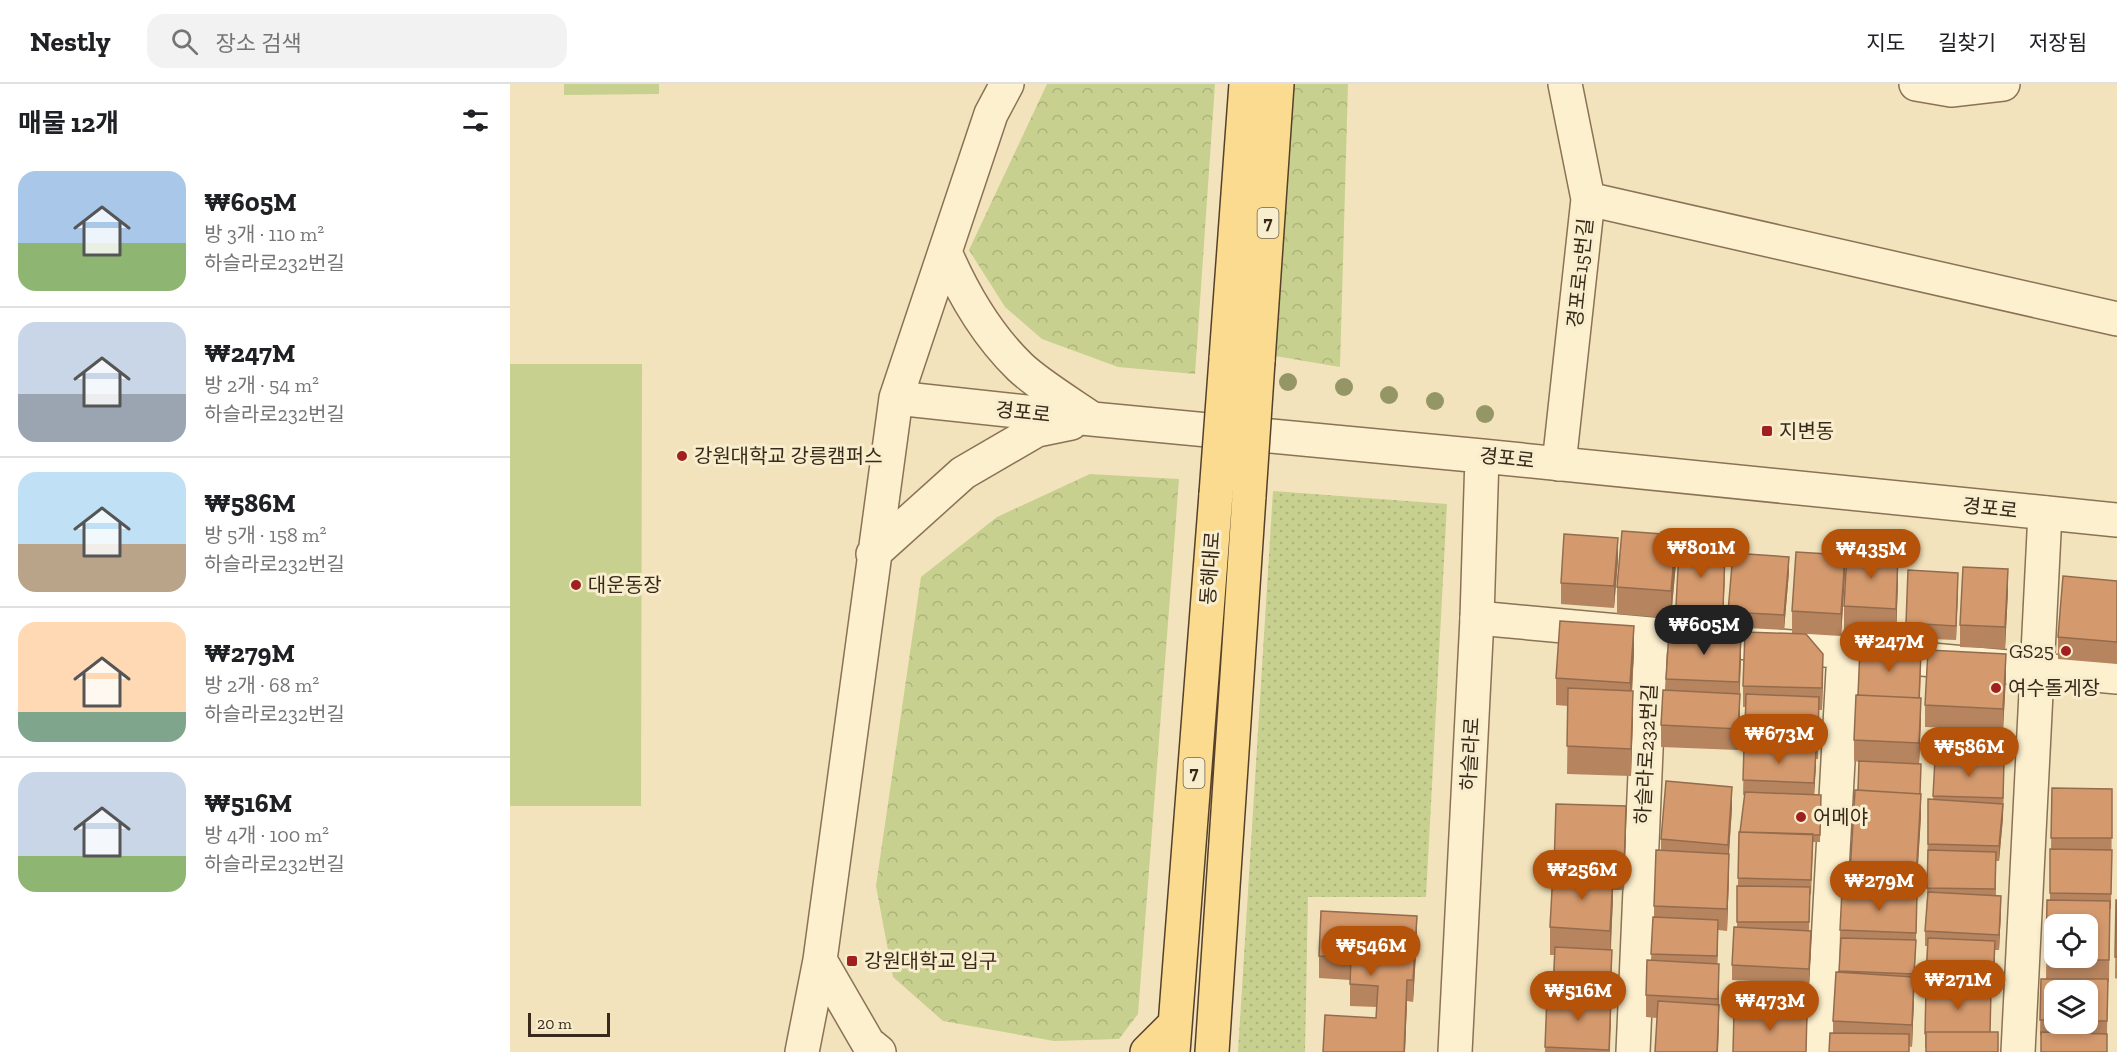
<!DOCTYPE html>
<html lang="ko">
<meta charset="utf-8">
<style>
body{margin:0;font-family:"Zilla Slab","Noto Sans KR",serif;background:#f2f2f2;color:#202124;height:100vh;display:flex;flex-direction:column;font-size:22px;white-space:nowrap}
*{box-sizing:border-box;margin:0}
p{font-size:20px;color:#757577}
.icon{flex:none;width:33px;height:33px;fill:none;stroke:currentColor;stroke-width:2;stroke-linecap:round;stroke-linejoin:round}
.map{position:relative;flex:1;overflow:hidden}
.sheet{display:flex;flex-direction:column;background:#fff;width:510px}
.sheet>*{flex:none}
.tools{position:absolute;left:1534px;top:830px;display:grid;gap:12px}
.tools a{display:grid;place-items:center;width:54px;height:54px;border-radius:12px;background:#fff;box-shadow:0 3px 9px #0003;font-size:30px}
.scale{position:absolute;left:18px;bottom:15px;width:82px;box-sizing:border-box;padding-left:6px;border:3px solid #38291a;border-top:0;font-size:16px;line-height:21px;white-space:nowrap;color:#38291a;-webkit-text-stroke:4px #f8edcc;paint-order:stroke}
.price{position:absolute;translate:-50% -51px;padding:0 14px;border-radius:21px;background:#b45309;color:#fff;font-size:20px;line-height:39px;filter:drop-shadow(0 2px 3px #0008)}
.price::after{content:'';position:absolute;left:50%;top:36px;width:18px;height:14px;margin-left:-9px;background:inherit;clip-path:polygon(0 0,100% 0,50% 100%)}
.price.active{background:#222;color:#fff}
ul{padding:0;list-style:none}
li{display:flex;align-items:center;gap:18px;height:150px;padding:0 18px}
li+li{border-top:2px solid #e0e0e0}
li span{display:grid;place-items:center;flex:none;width:168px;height:120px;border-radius:18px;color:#555}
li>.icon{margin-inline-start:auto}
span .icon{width:72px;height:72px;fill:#fffc;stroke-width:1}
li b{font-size:26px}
h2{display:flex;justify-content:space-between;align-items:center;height:72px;padding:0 18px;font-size:26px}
header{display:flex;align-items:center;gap:36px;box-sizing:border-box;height:84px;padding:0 30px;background:#fff;border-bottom:2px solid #e0e0e0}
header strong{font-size:28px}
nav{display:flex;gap:33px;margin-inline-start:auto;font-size:21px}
.search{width:420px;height:54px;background:#f2f2f2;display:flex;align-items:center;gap:15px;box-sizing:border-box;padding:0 21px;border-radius:18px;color:#757577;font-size:22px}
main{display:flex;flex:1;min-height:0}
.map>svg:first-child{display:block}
</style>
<header>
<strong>Nestly</strong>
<div class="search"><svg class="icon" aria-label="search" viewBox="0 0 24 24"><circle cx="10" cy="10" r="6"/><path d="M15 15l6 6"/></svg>장소 검색</div>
<nav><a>지도</a><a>길찾기</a><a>저장됨</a></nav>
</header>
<main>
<section class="sheet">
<h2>매물 12개<svg class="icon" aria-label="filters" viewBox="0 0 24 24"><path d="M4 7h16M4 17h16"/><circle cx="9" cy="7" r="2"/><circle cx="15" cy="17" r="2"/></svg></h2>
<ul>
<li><span style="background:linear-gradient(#a9c7e8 60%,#8fb573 0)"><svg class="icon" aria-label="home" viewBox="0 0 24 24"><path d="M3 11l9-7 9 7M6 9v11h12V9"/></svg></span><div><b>₩605M</b><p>방 3개 · 110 m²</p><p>하슬라로232번길</p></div></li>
<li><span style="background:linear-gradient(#c9d6e8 60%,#9aa5b1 0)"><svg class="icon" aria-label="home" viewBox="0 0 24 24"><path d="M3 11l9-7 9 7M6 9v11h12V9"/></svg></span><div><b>₩247M</b><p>방 2개 · 54 m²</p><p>하슬라로232번길</p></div></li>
<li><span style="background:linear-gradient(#bfe0f5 60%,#b9a48a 0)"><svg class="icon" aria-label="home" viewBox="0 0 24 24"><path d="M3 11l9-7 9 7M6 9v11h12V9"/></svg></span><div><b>₩586M</b><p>방 5개 · 158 m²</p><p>하슬라로232번길</p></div></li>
<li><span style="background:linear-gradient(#ffd9b3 75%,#7fa58c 0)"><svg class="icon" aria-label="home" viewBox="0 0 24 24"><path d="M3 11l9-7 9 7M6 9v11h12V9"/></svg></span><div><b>₩279M</b><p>방 2개 · 68 m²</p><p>하슬라로232번길</p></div></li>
<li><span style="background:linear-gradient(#c9d6e8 70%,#8fb573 0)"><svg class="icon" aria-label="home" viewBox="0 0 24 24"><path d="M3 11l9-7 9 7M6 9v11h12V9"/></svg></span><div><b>₩516M</b><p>방 4개 · 100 m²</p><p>하슬라로232번길</p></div></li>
</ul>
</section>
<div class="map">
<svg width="1607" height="968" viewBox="0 0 1607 968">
<defs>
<pattern id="grass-dots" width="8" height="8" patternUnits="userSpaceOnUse" patternTransform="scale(1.5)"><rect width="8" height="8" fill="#c7d08f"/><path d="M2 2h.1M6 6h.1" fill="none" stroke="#acb37b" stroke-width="1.8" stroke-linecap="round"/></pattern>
<pattern id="forest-crowns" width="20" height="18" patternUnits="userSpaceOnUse" patternTransform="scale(1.5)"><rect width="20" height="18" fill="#c7d08f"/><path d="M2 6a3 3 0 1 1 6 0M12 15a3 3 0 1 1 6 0" fill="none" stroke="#acb37b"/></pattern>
</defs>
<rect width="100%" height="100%" fill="#f2e3bc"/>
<path fill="url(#grass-dots)" d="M 763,407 L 937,420 L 916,813 L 798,813 L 795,968 L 728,968 Z"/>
<path fill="url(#forest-crowns)" d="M 537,0 L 705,0 L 685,290 L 608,283 L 532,255 L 495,223 L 459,166 Z
M 780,0 L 838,0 L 830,283 L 765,272 Z
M 580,390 L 669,395 L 628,930 L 609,955 L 544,957 L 433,937 L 383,893 L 366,802 L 411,493 L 487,433 Z"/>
<path fill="#c7d08f" d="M 54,0 L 149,0 L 149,10 L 54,11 Z
M 0,280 L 132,280 L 131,722 L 0,722 Z"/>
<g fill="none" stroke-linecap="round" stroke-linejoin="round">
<g stroke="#8b7254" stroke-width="36">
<path id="minor" d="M 1406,0 L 1441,6 L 1493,0
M 1078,115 L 1607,235
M 1049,380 L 1078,115 L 1055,0
M 967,534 L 1607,593
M 1123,968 L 1141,551
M 1312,968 L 1334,568
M 1508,968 L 1535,429"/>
</g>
<g stroke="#8b7254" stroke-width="36">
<path id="tertiary" d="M 435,168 C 453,210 477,251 510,283 C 528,300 559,319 581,334
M 386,314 L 582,335 L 972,372 L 1607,436
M 363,470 L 453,389 L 527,346 L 561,339
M 310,876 L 358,959 L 369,968
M 292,968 L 310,876 L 386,314 L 481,30 L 497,0
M 945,968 L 967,534 L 972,372"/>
</g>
<g stroke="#574029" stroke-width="36">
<path id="primary" d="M 716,275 L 736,0
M 748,277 L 767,0
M 637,968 L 665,940
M 663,968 L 706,410
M 702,968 L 739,412"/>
</g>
<use href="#minor" stroke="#fcf0cf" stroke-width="33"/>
<use href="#tertiary" stroke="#fcf0cf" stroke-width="33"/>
<use href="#primary" stroke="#fadb8f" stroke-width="33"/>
<g stroke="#574029" stroke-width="36" stroke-linecap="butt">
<path id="primary-bridge" d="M 706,410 L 716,275
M 739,412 L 748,277"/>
</g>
<use href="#primary-bridge" stroke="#fadb8f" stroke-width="33"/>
</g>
<g fill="#949666">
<circle cx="778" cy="298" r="9"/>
<circle cx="834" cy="303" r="9"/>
<circle cx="879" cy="311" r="9"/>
<circle cx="925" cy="317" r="9"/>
<circle cx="975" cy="330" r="9"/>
</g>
<path fill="#b6845f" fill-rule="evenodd" d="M 1108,476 L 1104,524 L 1051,520 L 1051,499 Z
M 1166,479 L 1161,534 L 1107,530 L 1107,503 Z
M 1215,483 L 1213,539 L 1166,537 L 1166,522 Z
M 1279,488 L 1274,546 L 1218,543 L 1218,528 Z
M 1335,492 L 1331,552 L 1282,549 L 1282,527 Z
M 1607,497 L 1607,580 L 1548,575 L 1548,553 Z
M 1388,498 L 1386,552 L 1334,549 L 1334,522 Z
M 1448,504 L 1446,556 L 1396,554 L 1396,539 Z
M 1498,507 L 1495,565 L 1450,563 L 1450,541 Z
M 1124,569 L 1122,607 L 1123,634 L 1121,692 L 1057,690 L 1058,622 L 1046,621 L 1046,594 Z
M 1231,571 L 1228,666 L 1151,663 L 1151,641 L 1156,607 L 1156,595 Z
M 1411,582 L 1410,614 L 1411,635 L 1409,679 L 1411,732 L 1406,809 L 1407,824 L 1404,915 L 1402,963 L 1323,949 L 1323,937 L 1329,888 L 1330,846 L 1340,806 L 1340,789 L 1348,706 L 1349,678 L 1344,677 L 1344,656 L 1348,611 Z
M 1313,592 L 1312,626 L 1309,626 L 1308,675 L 1306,675 L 1304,711 L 1311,711 L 1310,758 L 1303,758 L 1301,811 L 1300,810 L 1299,847 L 1301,861 L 1299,900 L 1222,896 L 1222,881 L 1227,843 L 1229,748 L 1230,748 L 1235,711 L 1233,711 L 1235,623 L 1233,623 L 1233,602 Z
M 1496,592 L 1493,646 L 1415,643 L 1415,621 Z
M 1425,675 L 1494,676 L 1493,734 L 1489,777 L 1486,777 L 1486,811 L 1491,827 L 1489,866 L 1485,866 L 1483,913 L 1481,913 L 1415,964 L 1416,895 L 1417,862 L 1415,862 L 1415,847 L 1417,813 L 1418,715 L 1423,716 Z
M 1542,704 L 1602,705 L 1601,825 L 1600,825 L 1599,898 L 1598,898 L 1597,950 L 1530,951 L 1531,895 L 1536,895 L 1537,816 L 1540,817 L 1540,765 L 1541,765 ZM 1545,906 L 1578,906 L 1578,939 L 1545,939 Z
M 1046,720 L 1116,744 L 1114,806 L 1103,806 L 1101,866 L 1102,881 L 1100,968 L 1035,968 L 1037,911 L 1043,911 L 1044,871 L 1040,871 L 1040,843 L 1044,787 Z
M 1222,724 L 1219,770 L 1219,791 L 1217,847 L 1208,846 L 1207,880 L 1209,901 L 1209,942 L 1147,934 L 1136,933 L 1136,911 L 1141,876 L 1143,833 L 1144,833 L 1144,822 L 1151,766 L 1151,755 Z
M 1606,816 L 1607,816 L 1607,895 L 1605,894 Z
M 907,853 L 903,918 L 897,917 L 895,968 L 813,968 L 866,934 L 867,923 L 840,922 L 840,896 L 809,894 L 809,872 Z"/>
<path fill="#946c4d" d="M 1166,451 L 1166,479 L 1161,534 L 1161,507 Z
M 1108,454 L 1108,476 L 1104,524 L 1104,502 Z
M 1215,468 L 1215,483 L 1213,539 L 1213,525 Z
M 1388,470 L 1388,498 L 1386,552 L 1386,525 Z
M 1335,471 L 1335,492 L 1331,552 L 1331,530 Z
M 1279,473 L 1279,488 L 1274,546 L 1274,531 Z
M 1498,485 L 1498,507 L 1495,565 L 1495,543 Z
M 1448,489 L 1448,504 L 1446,556 L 1446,542 Z
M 1124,542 L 1124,569 L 1120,627 L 1120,599 Z
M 1231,549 L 1231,571 L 1229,620 L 1229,598 Z
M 1313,570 L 1313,592 L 1312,626 L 1312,604 Z
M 1496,570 L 1496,592 L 1493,646 L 1493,625 Z
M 1123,607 L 1123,634 L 1121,692 L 1121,665 Z
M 1230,610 L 1230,632 L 1228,666 L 1228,645 Z
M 1411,614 L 1411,635 L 1409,680 L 1409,659 Z
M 1306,666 L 1306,681 L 1304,714 L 1304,699 Z
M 1494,676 L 1493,734 L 1489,777 L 1489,762 L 1493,720 Z
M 1222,703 L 1222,724 L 1218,782 L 1218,761 Z
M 1411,710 L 1411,732 L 1406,815 L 1406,793 Z
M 1116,722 L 1116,744 L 1114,806 L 1114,785 Z
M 1219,770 L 1219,791 L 1217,847 L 1217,825 Z
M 1103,790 L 1103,817 L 1100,874 L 1100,847 Z
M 1407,809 L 1404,915 L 1402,963 L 1402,941 L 1404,893 Z
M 1491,812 L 1491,827 L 1489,866 L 1489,851 Z
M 907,832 L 907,853 L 903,918 L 903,896 Z
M 1208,836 L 1208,857 L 1207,894 L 1207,872 Z
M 1301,847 L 1301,861 L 1299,900 L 1299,885 Z
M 1485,857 L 1485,872 L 1483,913 L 1483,898 Z
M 1209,880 L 1209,901 L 1208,936 L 1208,915 Z
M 897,896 L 897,917 L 895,968 L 894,968 Z
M 1101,913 L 1101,935 L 1099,968 Z
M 1209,921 L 1209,942 L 1208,968 L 1207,968 Z"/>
<path fill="#d49a6e" stroke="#946c4d" stroke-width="1.5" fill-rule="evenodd" d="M 1112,447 L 1166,451 L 1161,507 L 1107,503 Z
M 1054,450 L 1108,454 L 1104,502 L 1051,499 Z
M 1169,466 L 1215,468 L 1213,525 L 1166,522 Z
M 1286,468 L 1335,471 L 1331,530 L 1282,527 Z
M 1337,468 L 1388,470 L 1386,525 L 1334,522 Z
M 1223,469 L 1279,473 L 1274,531 L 1218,528 Z
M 1453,483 L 1498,485 L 1495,543 L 1450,541 Z
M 1398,486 L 1448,489 L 1446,542 L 1396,539 Z
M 1553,492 L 1607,497 L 1607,558 L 1548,553 Z
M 1050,537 L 1124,542 L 1120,599 L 1046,594 Z
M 1159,547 L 1231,549 L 1229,598 L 1156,595 Z
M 1235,548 L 1296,550 L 1313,570 L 1312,604 L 1233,602 Z
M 1350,564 L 1411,568 L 1409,614 L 1348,611 Z
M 1418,566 L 1496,570 L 1493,625 L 1415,621 Z
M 1058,604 L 1123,607 L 1121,665 L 1057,662 Z
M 1153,606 L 1230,610 L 1228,645 L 1151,641 Z
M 1236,610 L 1309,613 L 1308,653 L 1235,651 Z
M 1346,611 L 1411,614 L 1409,659 L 1344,656 Z
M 1234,663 L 1306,666 L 1304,699 L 1233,696 Z
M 1425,675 L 1494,676 L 1493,714 L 1423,712 Z
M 1349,677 L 1411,680 L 1410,710 L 1348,706 Z
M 1156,697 L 1222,703 L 1218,761 L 1151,755 Z
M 1542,704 L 1602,705 L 1602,754 L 1541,754 Z
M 1345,706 L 1411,710 L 1406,793 L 1340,789 Z
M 1235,708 L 1311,711 L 1310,751 L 1230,748 Z
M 1418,715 L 1493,720 L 1489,762 L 1418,760 Z
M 1046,720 L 1116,722 L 1114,785 L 1044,783 Z
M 1229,748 L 1303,750 L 1301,796 L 1228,794 Z
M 1540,765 L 1602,766 L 1601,810 L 1540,809 Z
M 1146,766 L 1219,770 L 1217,825 L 1144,822 Z
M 1418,766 L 1486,768 L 1485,805 L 1417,804 Z
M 1043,787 L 1103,790 L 1100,847 L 1040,843 Z
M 1227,802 L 1300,803 L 1299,838 L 1227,838 Z
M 1332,806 L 1407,809 L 1406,849 L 1330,846 Z
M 1418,808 L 1491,812 L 1489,851 L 1415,847 Z
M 1537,816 L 1600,817 L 1599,876 L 1536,876 ZM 1545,840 L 1578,840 L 1578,873 L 1545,873 Z
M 1606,816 L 1607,816 L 1607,873 L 1605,873 Z
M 811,827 L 907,832 L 903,896 L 897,896 L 894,968 L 813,968 L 815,931 L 866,934 L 868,902 L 840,900 L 841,874 L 809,872 Z
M 1143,833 L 1208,836 L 1207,872 L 1141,870 Z
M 1224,843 L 1301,847 L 1299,885 L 1222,881 Z
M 1331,854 L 1406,856 L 1404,890 L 1329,887 Z
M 1418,854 L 1485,857 L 1483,898 L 1416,895 Z
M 1045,863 L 1102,866 L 1100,911 L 1043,909 Z
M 1137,876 L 1209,880 L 1208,915 L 1136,911 Z
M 1326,888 L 1404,893 L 1402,941 L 1323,937 Z
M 1531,895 L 1598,895 L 1597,937 L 1578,937 L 1578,906 L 1545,906 L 1545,936 L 1530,936 Z
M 1416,905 L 1481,906 L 1480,948 L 1416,948 L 1415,949 Z
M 1037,911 L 1101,913 L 1099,966 L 1035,963 Z
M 1148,917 L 1209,921 L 1207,968 L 1145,968 Z
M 1224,927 L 1297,928 L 1296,968 L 1223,968 Z
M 1416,948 L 1488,948 L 1488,968 L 1416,968 Z
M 1531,948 L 1597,950 L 1597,968 L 1531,968 Z
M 1320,949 L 1399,950 L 1399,968 L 1319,968 Z"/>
<g fill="#9f201e" stroke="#f8edcc" stroke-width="2">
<rect x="1251" y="341" width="12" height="12" rx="3"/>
<circle cx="172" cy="372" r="6"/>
<circle cx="66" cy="501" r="6"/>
<circle cx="1556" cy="567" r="6"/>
<circle cx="1486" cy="604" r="6"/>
<circle cx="1291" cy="733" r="6"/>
<rect x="336" y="871" width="12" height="12" rx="3"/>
</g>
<g text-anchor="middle" stroke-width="6" stroke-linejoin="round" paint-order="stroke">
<g fill="#f8edcc" stroke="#72644f" stroke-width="1.5">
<rect x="747.5" y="124" width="21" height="30" rx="4.5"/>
<rect x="673.5" y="674" width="21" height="30" rx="4.5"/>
</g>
<g font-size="18" font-weight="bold" fill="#38291a">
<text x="758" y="145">7</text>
<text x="684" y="695">7</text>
</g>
<g font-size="20" fill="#38291a" stroke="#f8edcc">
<text transform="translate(1070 189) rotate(-84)" y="7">경포로15번길</text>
<text transform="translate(513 328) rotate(6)" y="7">경포로</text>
<text transform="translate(997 374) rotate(6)" y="7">경포로</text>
<text transform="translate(1480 424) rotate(6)" y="7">경포로</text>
<text transform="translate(700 484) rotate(-86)" y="7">동해대로</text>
<text transform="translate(960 670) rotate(-87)" y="7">하슬라로</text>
<text transform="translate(1136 670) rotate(-87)" y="7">하슬라로232번길</text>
</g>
<g font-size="20" fill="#38291a" stroke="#f8edcc" text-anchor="start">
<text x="1269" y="354">지변동</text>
<text x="184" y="379">강원대학교 강릉캠퍼스</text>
<text x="78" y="508">대운동장</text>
<text x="1544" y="574" text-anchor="end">GS25</text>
<text x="1498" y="611">여수돌게장</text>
<text x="1303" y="740">어메야</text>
<text x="354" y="884">강원대학교 입구</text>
</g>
</g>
</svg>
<div class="tools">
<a><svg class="icon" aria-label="locate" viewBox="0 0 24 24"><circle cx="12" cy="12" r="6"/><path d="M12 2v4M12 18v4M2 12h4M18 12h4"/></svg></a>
<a><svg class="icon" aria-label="layers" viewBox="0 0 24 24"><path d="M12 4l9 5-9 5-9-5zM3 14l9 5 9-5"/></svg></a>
</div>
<div class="scale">20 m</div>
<b class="price" style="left:1191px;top:495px">₩801M</b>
<b class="price" style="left:1361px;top:496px">₩435M</b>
<b class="price active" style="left:1194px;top:572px">₩605M</b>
<b class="price" style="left:1379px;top:589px">₩247M</b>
<b class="price" style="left:1269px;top:681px">₩673M</b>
<b class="price" style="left:1459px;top:694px">₩586M</b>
<b class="price" style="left:1072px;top:817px">₩256M</b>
<b class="price" style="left:1369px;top:828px">₩279M</b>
<b class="price" style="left:861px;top:893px">₩546M</b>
<b class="price" style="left:1448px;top:927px">₩271M</b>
<b class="price" style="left:1068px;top:938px">₩516M</b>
<b class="price" style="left:1260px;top:948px">₩473M</b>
</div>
</main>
